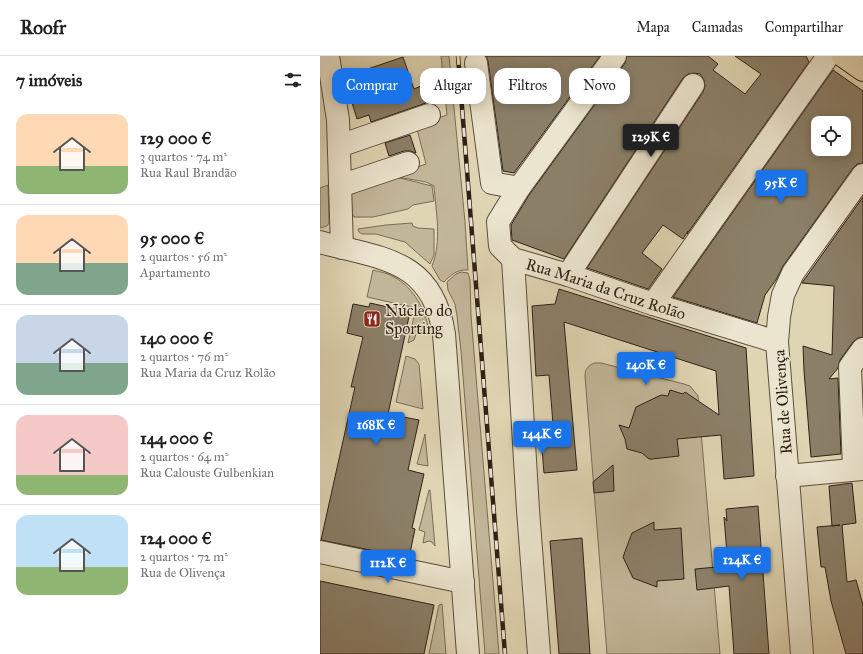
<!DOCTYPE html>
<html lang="pt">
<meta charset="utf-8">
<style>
body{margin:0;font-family:"IM FELL Great Primer",serif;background:#f2f2f2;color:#202124;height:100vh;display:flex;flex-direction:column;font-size:15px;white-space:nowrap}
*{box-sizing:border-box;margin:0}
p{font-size:13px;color:#757577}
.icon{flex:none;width:22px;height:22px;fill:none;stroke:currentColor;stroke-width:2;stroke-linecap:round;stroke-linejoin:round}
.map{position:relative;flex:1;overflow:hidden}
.details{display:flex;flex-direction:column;background:#fff;width:320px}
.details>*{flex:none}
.guide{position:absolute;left:12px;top:12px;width:380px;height:36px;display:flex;gap:8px}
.controls{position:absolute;left:491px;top:60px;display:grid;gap:8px}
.controls a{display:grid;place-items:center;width:40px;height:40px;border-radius:8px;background:#fff;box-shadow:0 2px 10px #0003;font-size:20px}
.price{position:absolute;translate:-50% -34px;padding:0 9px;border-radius:4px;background:#1a73e8;color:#fff;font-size:13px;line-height:26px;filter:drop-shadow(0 1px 2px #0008)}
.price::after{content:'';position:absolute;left:50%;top:24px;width:12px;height:9px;margin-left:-6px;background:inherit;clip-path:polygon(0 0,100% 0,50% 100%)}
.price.selected{background:#222;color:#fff}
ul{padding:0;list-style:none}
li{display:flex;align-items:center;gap:12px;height:100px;padding:0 16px}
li+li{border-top:1px solid #e0e0e0}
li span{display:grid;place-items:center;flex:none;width:112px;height:80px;border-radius:12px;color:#555}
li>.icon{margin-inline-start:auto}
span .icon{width:48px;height:48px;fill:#fffc;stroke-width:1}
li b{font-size:17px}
h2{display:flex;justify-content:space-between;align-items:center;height:48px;padding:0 16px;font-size:17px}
.pill{padding:0 14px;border-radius:12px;background:#fff;box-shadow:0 2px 10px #0003;font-size:14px;line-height:36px}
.pill.selected{background:#1a73e8;color:#fff}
header{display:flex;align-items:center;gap:24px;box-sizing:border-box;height:56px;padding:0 20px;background:#fff;border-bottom:1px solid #e0e0e0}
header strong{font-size:19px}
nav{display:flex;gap:22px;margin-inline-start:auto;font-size:14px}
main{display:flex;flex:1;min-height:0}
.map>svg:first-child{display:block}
</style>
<header>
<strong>Roofr</strong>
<nav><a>Mapa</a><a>Camadas</a><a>Compartilhar</a></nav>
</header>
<main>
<section class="details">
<h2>7 imóveis<svg class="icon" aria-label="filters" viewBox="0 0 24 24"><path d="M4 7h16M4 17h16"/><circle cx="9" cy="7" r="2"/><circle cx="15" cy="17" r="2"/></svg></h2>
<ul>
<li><span style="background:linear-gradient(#ffd9b3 65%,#8fb573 0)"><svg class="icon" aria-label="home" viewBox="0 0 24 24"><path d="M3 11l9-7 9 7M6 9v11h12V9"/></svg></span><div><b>129 000 €</b><p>3 quartos · 74 m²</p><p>Rua Raul Brandão</p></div></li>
<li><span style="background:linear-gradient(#ffd9b3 60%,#7fa58c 0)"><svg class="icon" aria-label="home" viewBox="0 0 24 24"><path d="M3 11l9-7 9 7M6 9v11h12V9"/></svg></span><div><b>95 000 €</b><p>2 quartos · 56 m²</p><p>Apartamento</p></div></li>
<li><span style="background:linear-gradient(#c9d6e8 60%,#7fa58c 0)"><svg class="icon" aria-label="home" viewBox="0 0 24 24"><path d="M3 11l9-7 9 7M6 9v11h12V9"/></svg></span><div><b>140 000 €</b><p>2 quartos · 76 m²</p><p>Rua Maria da Cruz Rolão</p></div></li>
<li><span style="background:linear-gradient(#f6c9c9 75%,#8fb573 0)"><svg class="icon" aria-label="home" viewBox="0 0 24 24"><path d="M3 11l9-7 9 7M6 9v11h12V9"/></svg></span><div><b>144 000 €</b><p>2 quartos · 64 m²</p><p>Rua Calouste Gulbenkian</p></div></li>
<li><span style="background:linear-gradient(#bfe0f5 65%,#8fb573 0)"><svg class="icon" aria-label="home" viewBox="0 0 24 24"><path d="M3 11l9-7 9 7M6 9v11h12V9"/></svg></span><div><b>124 000 €</b><p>2 quartos · 72 m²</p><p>Rua de Olivença</p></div></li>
</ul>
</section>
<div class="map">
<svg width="543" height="598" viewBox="0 0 543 598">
<rect width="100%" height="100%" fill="#e0d5b3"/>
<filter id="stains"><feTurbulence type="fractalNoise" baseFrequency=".005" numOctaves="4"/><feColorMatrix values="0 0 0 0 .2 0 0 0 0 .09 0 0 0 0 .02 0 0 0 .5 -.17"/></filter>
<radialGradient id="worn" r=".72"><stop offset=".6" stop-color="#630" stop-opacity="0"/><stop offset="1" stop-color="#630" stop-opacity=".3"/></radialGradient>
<path fill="#c2b698" stroke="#786c57" d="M 121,0 L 129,0 L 145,166 L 148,214 C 137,213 131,219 124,226 L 120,224 L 112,210 C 122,185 116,156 114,130 L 106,126 L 72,120 L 106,108 L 96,69 L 127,59 Z
M 64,122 L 80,122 L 112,130 L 114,145 L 93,149 L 88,153 L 53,161 L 34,161 L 32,157 L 30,136 Z
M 8,129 L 9,167 L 7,170 L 0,172 L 0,132 Z
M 92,167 L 93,170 L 98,172 L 114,173 L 114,199 L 110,208 L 85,186 L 56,178 L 42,178 L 39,176 L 38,173 L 66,169 Z
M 53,214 C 60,216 68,217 74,221 C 94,232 105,253 109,275 L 97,275 L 94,284 L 88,287 L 96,252 L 47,241 Z
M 141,216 L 148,217 L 150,224 L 151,260 L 179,598 L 165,598 L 141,295 L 137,260 L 135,248 L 128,234 L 127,226 L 136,218 Z
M 86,300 L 95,303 L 99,308 L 103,353 L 76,346 Z
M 274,307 L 281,307 L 364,328 L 370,330 L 378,340 L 400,598 L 287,598 L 265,320 C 265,313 268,310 274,307 Z
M 105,378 L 108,410 L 97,408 Z
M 109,434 L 110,434 L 115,490 L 112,486 L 109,485 L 103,487 L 105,476 L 99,474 Z
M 122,548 L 126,598 L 109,598 L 119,549 Z"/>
<path fill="#8b7f68" stroke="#2f2116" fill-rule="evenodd" d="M 166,0 L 280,0 L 194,117 L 183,115 L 168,5 Z
M 307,0 L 388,0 L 398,8 L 393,14 L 425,38 L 441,18 L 415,0 L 486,0 L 489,6 L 367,178 L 368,175 L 363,183 L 343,169 L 322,197 L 342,213 L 328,233 L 267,212 L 383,36 L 385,30 L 384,24 L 380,18 L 374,17 L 368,18 L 363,22 L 244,203 L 192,184 L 191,169 L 209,139 L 305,7 Z
M 83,1 L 94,33 L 101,30 L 106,47 L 51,66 L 49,59 L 37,63 L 24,21 Z
M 513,14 L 543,35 L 543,107 L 537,108 L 533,112 L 463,210 L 456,224 L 445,239 L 437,267 L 353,241 ZM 498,67 L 524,67 L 524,93 L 498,93 Z
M 90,79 L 96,97 L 90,95 L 84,95 L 69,100 L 65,87 Z
M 543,141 L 543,281 L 538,282 L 533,286 L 520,304 L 518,312 L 509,323 L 518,322 L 521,398 L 491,401 L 484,315 L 483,290 L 512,299 L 514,230 L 482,227 Z
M 239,233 L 426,292 L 434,420 L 404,423 L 401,379 L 357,383 L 359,400 L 332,403 L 329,403 L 322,397 L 307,393 L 305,383 L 299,369 L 309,372 L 316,351 L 341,339 L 348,340 L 350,334 L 363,338 L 365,336 L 399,359 L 396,315 L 244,266 L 257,414 L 224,417 L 220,369 L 233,368 L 229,319 L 216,320 L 212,250 L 235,248 Z
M 50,247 L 90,256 L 68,358 L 99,364 L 88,414 L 104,418 L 92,472 L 95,473 L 89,502 L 1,484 L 35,331 L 31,331 L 43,281 L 27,277 L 33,248 L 49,251 Z
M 293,409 L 294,435 L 274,437 L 273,426 Z
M 532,427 L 536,467 L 522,469 L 527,526 L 536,524 L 543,549 L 543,598 L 526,598 L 511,545 L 505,511 L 501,511 L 497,471 L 520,469 L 512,470 L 509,430 Z
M 438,450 L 449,598 L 414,598 L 409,530 L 377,534 L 375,513 L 408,510 L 404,461 L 407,465 L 406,453 Z
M 334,466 L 334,474 L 361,472 L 364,523 L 337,525 L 337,531 L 313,522 L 303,501 L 312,477 Z
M 262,482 L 270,598 L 239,598 L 230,485 Z
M 0,525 L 114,549 L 104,598 L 0,598 Z"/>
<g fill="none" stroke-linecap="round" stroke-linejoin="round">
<g stroke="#5b4e3d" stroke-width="24">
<g id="minor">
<path d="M 8,0 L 18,64 L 22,192"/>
<path id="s1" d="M 295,0 L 199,132 L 178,166 L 180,190 L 193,203 L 248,219 L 333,248 L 457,286"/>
<path d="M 156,7 L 172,127 L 199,132"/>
<path d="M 19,90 L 109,59"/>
<path d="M 20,130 L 88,107"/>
<path d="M 0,186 C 61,203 112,202 124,278 L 148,598"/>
<path d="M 193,203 L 208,454 L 219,598"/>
<path d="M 248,219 L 373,29"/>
<path d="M 333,248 L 508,0"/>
<path d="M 534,413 L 530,311 L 543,293"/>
<path d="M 467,420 L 543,413"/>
<path d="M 0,496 L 143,526"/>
<path d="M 482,598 L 457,286 L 459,261 L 463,239 L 473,217 L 543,119"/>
</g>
</g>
<g stroke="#2f2116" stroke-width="24">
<path id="major" d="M 523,0 L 543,14"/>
</g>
<use href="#minor" stroke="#ebe4ce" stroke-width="22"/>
<use href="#major" stroke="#e0d5b3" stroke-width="22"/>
<g stroke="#2f2116" stroke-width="4.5">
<path id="rail" d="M 138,0 L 185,598"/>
</g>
<use href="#rail" stroke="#ebe4ce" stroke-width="3" stroke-dasharray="9" stroke-linecap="butt"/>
</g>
<defs>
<g id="restaurant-square" transform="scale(0.9)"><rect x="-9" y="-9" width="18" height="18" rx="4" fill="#8f2418" stroke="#ebe4ce"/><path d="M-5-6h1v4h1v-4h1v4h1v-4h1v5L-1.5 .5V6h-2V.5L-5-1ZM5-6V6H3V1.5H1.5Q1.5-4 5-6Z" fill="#fff"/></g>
</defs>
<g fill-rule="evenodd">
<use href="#restaurant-square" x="52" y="263"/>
</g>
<g text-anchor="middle" stroke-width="3" stroke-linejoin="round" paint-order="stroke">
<g font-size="16" fill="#2f2116" stroke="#ebe4ce">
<text dy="6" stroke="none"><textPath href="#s1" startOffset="343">Rua Maria da Cruz Rolão</textPath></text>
<text transform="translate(462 346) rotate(-94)" y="6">Rua de Olivença</text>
</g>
<g font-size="16" fill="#2f2116" stroke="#ebe4ce" text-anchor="start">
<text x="65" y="260">Núcleo do<tspan x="65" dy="18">Sporting</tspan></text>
</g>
</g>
<rect width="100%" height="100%" filter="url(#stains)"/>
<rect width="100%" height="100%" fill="url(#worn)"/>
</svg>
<div class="controls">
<a><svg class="icon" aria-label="locate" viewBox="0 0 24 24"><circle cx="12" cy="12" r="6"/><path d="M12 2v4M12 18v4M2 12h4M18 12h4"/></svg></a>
</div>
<b class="price selected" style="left:331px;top:102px">129K €</b>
<b class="price" style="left:461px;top:148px">95K €</b>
<b class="price" style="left:326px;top:330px">140K €</b>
<b class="price" style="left:56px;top:390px">168K €</b>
<b class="price" style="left:222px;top:399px">144K €</b>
<b class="price" style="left:422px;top:525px">124K €</b>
<b class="price" style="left:68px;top:528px">112K €</b>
<div class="guide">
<a class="pill selected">Comprar</a>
<a class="pill">Alugar</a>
<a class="pill">Filtros</a>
<a class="pill">Novo</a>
</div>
</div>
</main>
